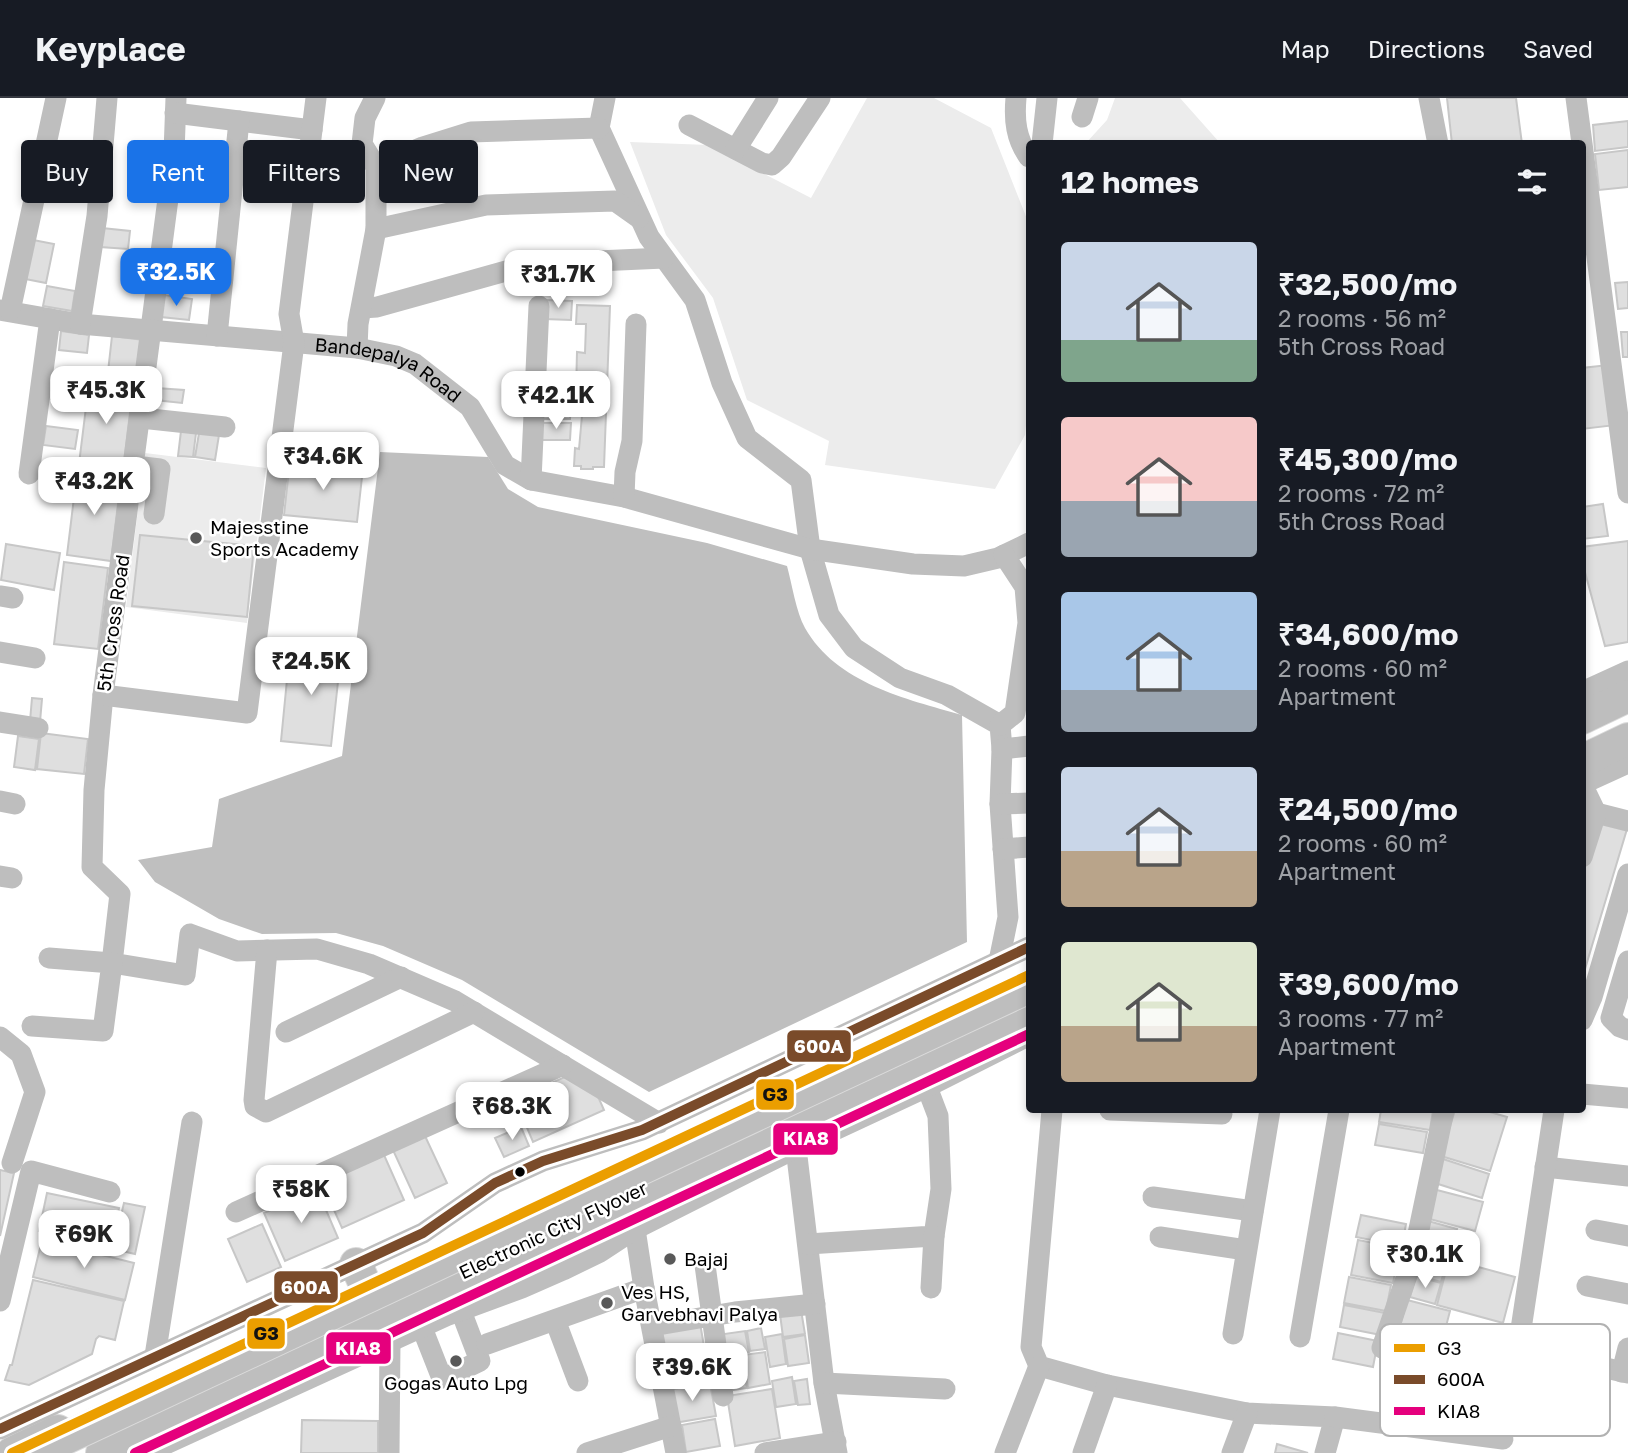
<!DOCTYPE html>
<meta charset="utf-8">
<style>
body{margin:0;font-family:"Golos Text",sans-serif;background:#20242c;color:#f1f3f6;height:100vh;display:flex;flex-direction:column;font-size:26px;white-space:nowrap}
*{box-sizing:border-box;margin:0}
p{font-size:23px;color:#9ea1a6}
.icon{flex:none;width:38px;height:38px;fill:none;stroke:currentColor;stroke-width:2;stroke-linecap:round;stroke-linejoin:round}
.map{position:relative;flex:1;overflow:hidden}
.side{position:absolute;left:1026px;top:42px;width:560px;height:973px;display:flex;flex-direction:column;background:#171b24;border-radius:7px;box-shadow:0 4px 10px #0003}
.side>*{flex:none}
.top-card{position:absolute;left:21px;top:42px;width:665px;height:63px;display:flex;gap:14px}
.price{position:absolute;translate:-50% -60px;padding:0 16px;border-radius:14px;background:#fff;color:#222;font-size:23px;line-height:46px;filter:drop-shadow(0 2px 4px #0008)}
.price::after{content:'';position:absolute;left:50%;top:42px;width:21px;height:16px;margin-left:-10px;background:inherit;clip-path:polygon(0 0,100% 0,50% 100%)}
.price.selected{background:#1a73e8;color:#fff}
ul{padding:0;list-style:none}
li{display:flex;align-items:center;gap:21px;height:175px;padding:0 35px}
li span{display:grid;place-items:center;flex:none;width:196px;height:140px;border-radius:7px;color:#555}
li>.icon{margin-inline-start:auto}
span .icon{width:84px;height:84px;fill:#fffc;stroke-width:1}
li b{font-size:30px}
h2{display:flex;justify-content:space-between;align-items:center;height:84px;padding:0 35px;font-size:30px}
.pill{padding:0 24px;border-radius:7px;background:#171b24;box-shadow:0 4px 10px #0003;font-size:24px;line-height:63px}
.pill.selected{background:#1a73e8;color:#fff}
header{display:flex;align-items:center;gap:42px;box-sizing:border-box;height:98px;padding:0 35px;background:#171b24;border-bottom:2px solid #363941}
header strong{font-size:33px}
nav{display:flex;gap:38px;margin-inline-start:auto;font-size:24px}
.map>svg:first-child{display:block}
</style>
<header>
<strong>Keyplace</strong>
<nav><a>Map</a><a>Directions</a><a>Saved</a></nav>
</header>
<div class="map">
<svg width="1628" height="1355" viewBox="0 0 1628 1355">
<rect width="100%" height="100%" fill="#fff"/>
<path fill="#ececec" d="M 867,0 L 934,0 L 991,30 L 1029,126 L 1029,297 L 1025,337 L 995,391 L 825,367 L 829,343 L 747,302 L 713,200 L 666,137 L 630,44 L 708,47 L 811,100 Z
M 1115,0 L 1180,0 L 1220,45 L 1086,45 L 1107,22 Z
M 145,355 L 266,370 L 247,525 L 126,509 Z"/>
<path fill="#bfbfbf" d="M 380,354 L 488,359 L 508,391 L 538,409 L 707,445 L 787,468 C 792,486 796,514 805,530 C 836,585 906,601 962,617 L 967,844 L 649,994 L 462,882 L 383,848 L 336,835 L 262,836 L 219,821 L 155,784 L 138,762 L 212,749 L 219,701 L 342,658 Z"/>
<path fill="#dfdfdf" stroke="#c7c7c7" stroke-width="2" d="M 1447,0 L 1516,0 L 1522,46 L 1452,46 Z
M 1628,23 L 1628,49 L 1595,53 L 1593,27 Z
M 1628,52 L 1628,89 L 1599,92 L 1595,56 Z
M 102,130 L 130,133 L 128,151 L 100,149 Z
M 28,141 L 54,146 L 46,185 L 20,180 Z
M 1628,184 L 1628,210 L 1618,211 L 1615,185 Z
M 47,188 L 75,193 L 72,213 L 43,208 Z
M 164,197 L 192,201 L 189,222 L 161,219 Z
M 544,202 L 572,203 L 571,222 L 544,221 Z
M 577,207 L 610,208 L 604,369 L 593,369 L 593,371 L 581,371 L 581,368 L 574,368 L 575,350 L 579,351 L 584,295 L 576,295 L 577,254 L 585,255 L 586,226 L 576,226 Z
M 61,233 L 89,237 L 87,255 L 59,252 Z
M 1621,234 L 1628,234 L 1628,259 L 1623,259 Z
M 112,238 L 144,242 L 140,278 L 108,274 Z
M 1608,267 L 1616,327 L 1582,331 L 1582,270 Z
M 55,274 L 83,278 L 80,304 L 51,301 Z
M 89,285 L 133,290 L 123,372 L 79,366 Z
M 156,290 L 184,292 L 182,305 L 155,302 Z
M 543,302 L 571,302 L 570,321 L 543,321 Z
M 542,325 L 571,325 L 570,342 L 542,342 Z
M 46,328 L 78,332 L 75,351 L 43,347 Z
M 181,333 L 196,335 L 193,359 L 178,358 Z
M 199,335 L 219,337 L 215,362 L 195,359 Z
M 290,363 L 363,370 L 357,424 L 284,417 Z
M 77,375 L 121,381 L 111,463 L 67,457 Z
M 1603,406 L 1608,438 L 1582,441 L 1582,409 Z
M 140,437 L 254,448 L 247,519 L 132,508 Z
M 1628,443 L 1628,544 L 1605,548 L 1582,463 L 1582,449 Z
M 6,446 L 60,455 L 54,492 L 1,482 Z
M 64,464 L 108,470 L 98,551 L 54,546 Z
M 290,551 L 341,556 L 331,648 L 281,643 Z
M 32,600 L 42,601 L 40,624 L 30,623 Z
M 41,635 L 88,641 L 84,676 L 37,671 Z
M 18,638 L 39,641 L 35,672 L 14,669 Z
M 1597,722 L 1627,731 L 1582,881 L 1582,772 Z
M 567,978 L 596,994 L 604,1012 L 533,1044 L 515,1001 Z
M 1381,1012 L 1433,1012 L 1430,1032 L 1379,1024 Z
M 1455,1012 L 1483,1012 L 1507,1019 L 1490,1073 L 1441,1058 Z
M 1379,1026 L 1427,1034 L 1423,1055 L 1375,1047 Z
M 521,1029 L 529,1048 L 504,1059 L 495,1040 Z
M 425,1038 L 447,1085 L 415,1100 L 393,1052 Z
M 384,1057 L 404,1102 L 342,1130 L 322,1085 Z
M 1443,1061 L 1489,1076 L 1482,1100 L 1435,1085 Z
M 0,1072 L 14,1075 L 0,1138 Z
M 317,1091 L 338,1140 L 285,1163 L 264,1115 Z
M 1433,1091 L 1483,1104 L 1475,1133 L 1426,1120 Z
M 47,1095 L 119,1110 L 111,1148 L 39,1133 Z
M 124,1105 L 145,1109 L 135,1156 L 113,1151 Z
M 1361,1117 L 1406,1126 L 1402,1148 L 1356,1139 Z
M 1428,1123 L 1457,1131 L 1450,1155 L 1421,1148 Z
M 262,1126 L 281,1169 L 247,1184 L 228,1141 Z
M 42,1142 L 134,1165 L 125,1202 L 33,1179 Z
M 1358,1142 L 1400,1150 L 1393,1185 L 1351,1177 Z
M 1422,1154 L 1448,1160 L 1441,1184 L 1416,1177 Z
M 1449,1161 L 1515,1179 L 1503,1225 L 1437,1207 Z
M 1416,1178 L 1441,1185 L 1435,1206 L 1410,1199 Z
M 1349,1179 L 1391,1187 L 1386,1213 L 1344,1205 Z
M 33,1182 L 124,1203 L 115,1242 L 99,1238 L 96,1241 L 92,1256 L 29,1287 L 5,1282 L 10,1267 L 12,1267 Z
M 1407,1202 L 1450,1213 L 1433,1278 L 1390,1266 Z
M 1344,1207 L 1385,1215 L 1381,1237 L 1340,1229 Z
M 801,1212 L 805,1236 L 783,1239 L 780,1216 Z
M 700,1225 L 705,1254 L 663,1261 L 658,1232 Z
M 761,1230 L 765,1251 L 750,1253 L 747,1233 Z
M 745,1233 L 749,1254 L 720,1259 L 717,1237 Z
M 1338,1235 L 1378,1243 L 1373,1269 L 1333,1261 Z
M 782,1236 L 786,1266 L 770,1269 L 765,1239 Z
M 805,1237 L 809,1265 L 788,1268 L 784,1241 Z
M 765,1254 L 770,1286 L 748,1290 L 743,1257 Z
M 705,1255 L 710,1283 L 672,1289 L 667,1262 Z
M 741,1257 L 747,1290 L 726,1293 L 721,1260 Z
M 792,1279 L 796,1306 L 776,1309 L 772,1283 Z
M 807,1281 L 810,1306 L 798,1307 L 794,1283 Z
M 710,1285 L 716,1318 L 674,1325 L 668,1292 Z
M 772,1291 L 780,1340 L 735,1348 L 727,1298 Z
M 715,1321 L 720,1348 L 686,1354 L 682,1327 Z
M 302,1322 L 378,1323 L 378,1355 L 301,1355 Z
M 1277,1346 L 1308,1355 L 1275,1355 Z"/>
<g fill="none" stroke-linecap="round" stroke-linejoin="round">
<g stroke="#dbdbdb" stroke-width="34">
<path id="highway" d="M 1582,620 L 1628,598
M 1582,663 L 1628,641
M 356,1166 L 366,1189
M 12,1355 L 58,1333
M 102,1355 L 1029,921"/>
</g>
<g stroke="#bebebe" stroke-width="21">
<path d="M 176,0 L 174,55 L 103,597 L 94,692 L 92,769 L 120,796 L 112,865 L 185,877 L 190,836 L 237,853 L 317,851 L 369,866 L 455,903 L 659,1025"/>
<path d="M 605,0 L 599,30 L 649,139 L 695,202 L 722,285 L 747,340 L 801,382 L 810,451 L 829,517 L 854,550 L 900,580 L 947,597 L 1000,627 L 1002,651 L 1000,706 L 1008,819 L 999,863"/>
<path d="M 1016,0 C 1014,22 1016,41 1029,59"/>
<path d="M 1429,0 L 1438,46"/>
<path d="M 1576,0 L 1628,395"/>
<path d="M 175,15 L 312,32"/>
<path d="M 1082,19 L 1088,0"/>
<path d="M 689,27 L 762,65 L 772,67 L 781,59 L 820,0"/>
<path d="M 1042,46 L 1047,0"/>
<path d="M 736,51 L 768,0"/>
<path d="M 376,69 L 423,49 L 471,34 L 599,30"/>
<path d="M 376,131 L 486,107 L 615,103 L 639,120"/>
<path d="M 362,210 L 377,209 L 531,166 L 664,160"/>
<path id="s1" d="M 0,212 L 80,226 L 357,250 L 396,258 L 415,266 L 470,309 L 505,367 L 531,382 L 624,399 L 810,451 L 913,466 L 964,468 L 998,460 L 1029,445"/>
<path d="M 10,213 L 56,0"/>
<path d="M 80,226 L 97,118 L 107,0"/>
<path d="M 217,238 L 239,23"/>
<path d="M 357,250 L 358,226 L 376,131 L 376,69 L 362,46 L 365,20 L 375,0"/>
<path d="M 141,320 L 225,329"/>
<path d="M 135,368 L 160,371 L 154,416"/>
<path d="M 29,376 L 50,221"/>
<path d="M 531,382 L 539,208"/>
<path d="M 624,399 L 625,374 L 632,343 L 636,226"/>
<path d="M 0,498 L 13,500"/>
<path d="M 0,554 L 35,560"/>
<path d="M 1582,594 L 1628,573"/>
<path d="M 103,597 L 247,615 L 294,245 L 289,216 L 316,0"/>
<path d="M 0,624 L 38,630"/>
<path d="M 1000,627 L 1015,615 L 1028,525 L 1025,489 L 1004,457"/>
<path d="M 1002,651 L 1029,648"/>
<path d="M 1582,686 L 1628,665"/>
<path d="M 0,703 L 15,706"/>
<path d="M 1000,706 L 1029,705"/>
<path d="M 1596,715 L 1628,723"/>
<path d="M 1003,751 L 1029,749"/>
<path d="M 1582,759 L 1596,715 L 1582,686"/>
<path d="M 0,778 L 12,780"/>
<path d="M 267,852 L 254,1002 L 255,1008 L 266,1014 L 474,914"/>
<path d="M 1628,863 L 1611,920 L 1620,929 L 1628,932"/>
<path d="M 1582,922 L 1592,899 L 1628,776"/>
<path d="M 32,928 L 103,933 L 112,865 L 49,860"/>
<path d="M 286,934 L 401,879"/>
<path d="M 0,939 L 21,956 L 35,994 L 12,1065"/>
<path d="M 1582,996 L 1628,1000"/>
<path d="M 1052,1012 L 1031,1249 L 1039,1268 L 1107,1287 L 1247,1315 L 1335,1319 L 1325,1355"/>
<path d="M 1110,1012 L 1222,1016"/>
<path d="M 796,1050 L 824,1285 L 837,1355"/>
<path d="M 1545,1069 L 1628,1078"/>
<path d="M 1153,1099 L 1253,1113"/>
<path d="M 236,1114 L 563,967"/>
<path d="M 635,1131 L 644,1190 L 676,1355"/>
<path d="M 1596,1132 L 1628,1138"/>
<path d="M 1160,1139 L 1246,1152"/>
<path d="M 808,1146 L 934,1138 L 941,1091 L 938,1018 L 927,989"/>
<path d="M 705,1167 L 723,1298"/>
<path d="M 1587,1188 L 1628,1196"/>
<path d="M 931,1190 L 934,1138"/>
<path d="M 0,1203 L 31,1073 L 110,1094"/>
<path d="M 417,1217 L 441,1278 L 445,1280 L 480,1263 L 461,1213"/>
<path d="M 555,1222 L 578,1283"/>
<path d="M 652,1228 L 735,1214 L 815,1206"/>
<path d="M 1233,1236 L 1270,1012"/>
<path d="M 1462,1238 L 1628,1275"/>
<path d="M 1300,1239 L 1339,1012"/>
<path d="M 487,1246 L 644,1190"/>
<path d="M 1382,1250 L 1413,1160 L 1444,1012"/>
<path d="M 1518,1251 L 1554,1012"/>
<path d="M 155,1258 L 192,1024"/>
<path d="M 1622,1274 L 1628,1250"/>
<path d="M 824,1285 L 945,1291"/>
<path d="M 1335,1319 L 1503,1341"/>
<path d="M 0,1331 L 423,1135 L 495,1085 L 543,1063 L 642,1032 L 1029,849"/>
<path d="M 146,1355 L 446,1218 L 522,1190 L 563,1172 L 600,1154 L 635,1131 L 796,1050 L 927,989 L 1024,940"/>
<path d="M 389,1355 L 390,1243"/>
<path d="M 587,1355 L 671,1328"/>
<path d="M 765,1355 L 836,1344"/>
<path d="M 1005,1355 L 1039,1268"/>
<path d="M 1083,1355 L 1107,1287"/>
<path d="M 1232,1355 L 1247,1315"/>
</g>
<use href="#highway" stroke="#bebebe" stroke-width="32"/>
<g stroke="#dbdbdb" stroke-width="34" stroke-linecap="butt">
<path id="highway-bridge" d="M 34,1355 L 1029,889"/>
</g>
<use href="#highway-bridge" stroke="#bebebe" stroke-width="32"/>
<g stroke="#fff" stroke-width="16">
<path id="bus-1" d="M 12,1355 L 1029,877"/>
</g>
<g stroke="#fff" stroke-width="16">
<path id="bus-2" d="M 0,1331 L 423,1135 L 495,1085 L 543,1063 L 642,1032 L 1029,849"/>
</g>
<g stroke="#fff" stroke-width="16">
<path id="bus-3" d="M 135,1355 L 1029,936"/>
</g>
<use href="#bus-1" stroke="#eb9e00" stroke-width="10"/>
<use href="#bus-2" stroke="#7a4b2a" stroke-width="10"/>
<use href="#bus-3" stroke="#e5007d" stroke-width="10"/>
</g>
<g fill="#595959" stroke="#fff" stroke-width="2.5">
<circle cx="196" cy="440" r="7"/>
<circle cx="670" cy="1161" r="7"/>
<circle cx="607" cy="1205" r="7"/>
<circle cx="456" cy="1263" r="7"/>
</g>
<circle fill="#000" stroke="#fff" stroke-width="2.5" cx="520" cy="1074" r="6"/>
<g text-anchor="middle" stroke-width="5" stroke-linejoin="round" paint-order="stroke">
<g font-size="19" fill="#000" stroke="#fff">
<text dy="7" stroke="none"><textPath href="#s1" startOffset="396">Bandepalya Road</textPath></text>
<text transform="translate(113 525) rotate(-82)" y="7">5th Cross Road</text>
<text transform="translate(553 1132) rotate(-25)" y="7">Electronic City Flyover</text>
</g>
<g font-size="19" fill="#000" stroke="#fff" text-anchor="start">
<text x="210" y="436">Majesstine<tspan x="210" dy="22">Sports Academy</tspan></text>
<text x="684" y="1168">Bajaj</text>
<text x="621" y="1201">Ves HS,<tspan x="621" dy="22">Garvebhavi Palya</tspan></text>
<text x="456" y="1292" text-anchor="middle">Gogas Auto Lpg</text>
</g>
</g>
<rect x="1380" y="1226" width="230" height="112" rx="10" fill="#fff" stroke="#b2b2b2" stroke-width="2"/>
<rect x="1394" y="1246" width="31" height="8" fill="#eb9e00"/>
<rect x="1394" y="1277" width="31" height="9" fill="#7a4b2a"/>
<rect x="1394" y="1309" width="31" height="8" fill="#e5007d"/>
<g font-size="19" fill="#000">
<text x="1437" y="1257">G3</text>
<text x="1437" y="1288">600A</text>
<text x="1437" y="1320">KIA8</text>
</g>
<g stroke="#fff" stroke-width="2.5">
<rect x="786" y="931" width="66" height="34" rx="7" fill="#7a4b2a"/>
<rect x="755" y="980" width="40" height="33" rx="7" fill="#eb9e00"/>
<rect x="772" y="1024" width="67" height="34" rx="7" fill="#e5007d"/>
<rect x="273" y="1172" width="66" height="34" rx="7" fill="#7a4b2a"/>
<rect x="246" y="1219" width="40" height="33" rx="7" fill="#eb9e00"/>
<rect x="325" y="1233" width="67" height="34" rx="7" fill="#e5007d"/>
</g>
<g font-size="19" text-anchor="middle" font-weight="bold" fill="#fff">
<text x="819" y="955">600A</text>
<text x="806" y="1047">KIA8</text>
<text x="306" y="1196">600A</text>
<text x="358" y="1257">KIA8</text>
</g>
<g font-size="19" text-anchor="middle" font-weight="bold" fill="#111">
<text x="775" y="1003">G3</text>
<text x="266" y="1242">G3</text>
</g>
</svg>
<b class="price selected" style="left:176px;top:210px">₹32.5K</b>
<b class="price" style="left:558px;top:212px">₹31.7K</b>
<b class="price" style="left:106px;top:328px">₹45.3K</b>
<b class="price" style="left:556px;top:333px">₹42.1K</b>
<b class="price" style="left:323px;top:394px">₹34.6K</b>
<b class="price" style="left:94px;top:419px">₹43.2K</b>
<b class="price" style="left:311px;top:599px">₹24.5K</b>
<b class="price" style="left:512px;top:1044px">₹68.3K</b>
<b class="price" style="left:301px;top:1127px">₹58K</b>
<b class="price" style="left:84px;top:1172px">₹69K</b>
<b class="price" style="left:1425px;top:1192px">₹30.1K</b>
<b class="price" style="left:692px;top:1305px">₹39.6K</b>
<div class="top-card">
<a class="pill">Buy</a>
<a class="pill selected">Rent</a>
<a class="pill">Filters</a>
<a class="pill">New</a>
</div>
<section class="side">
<h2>12 homes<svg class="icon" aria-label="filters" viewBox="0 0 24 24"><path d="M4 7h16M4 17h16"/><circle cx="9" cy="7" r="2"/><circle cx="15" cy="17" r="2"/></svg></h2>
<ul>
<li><span style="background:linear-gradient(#c9d6e8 70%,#7fa58c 0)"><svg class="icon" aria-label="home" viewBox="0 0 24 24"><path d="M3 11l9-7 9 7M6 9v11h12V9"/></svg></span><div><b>₹32,500/mo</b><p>2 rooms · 56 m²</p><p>5th Cross Road</p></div></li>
<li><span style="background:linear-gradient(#f6c9c9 60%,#9aa5b1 0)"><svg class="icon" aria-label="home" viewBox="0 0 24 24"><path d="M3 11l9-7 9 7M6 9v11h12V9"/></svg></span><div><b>₹45,300/mo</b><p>2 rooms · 72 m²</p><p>5th Cross Road</p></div></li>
<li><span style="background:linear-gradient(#a9c7e8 70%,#9aa5b1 0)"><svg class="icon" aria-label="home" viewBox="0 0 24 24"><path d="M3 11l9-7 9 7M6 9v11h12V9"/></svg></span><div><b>₹34,600/mo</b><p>2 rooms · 60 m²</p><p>Apartment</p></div></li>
<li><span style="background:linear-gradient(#c9d6e8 60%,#b9a48a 0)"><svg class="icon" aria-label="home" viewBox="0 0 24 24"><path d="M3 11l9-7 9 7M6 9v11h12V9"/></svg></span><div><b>₹24,500/mo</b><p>2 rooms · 60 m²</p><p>Apartment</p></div></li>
<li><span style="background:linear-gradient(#dfe7d0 60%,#b9a48a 0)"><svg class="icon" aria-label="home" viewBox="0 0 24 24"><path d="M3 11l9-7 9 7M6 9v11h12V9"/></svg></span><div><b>₹39,600/mo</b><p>3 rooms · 77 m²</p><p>Apartment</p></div></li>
</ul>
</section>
</div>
